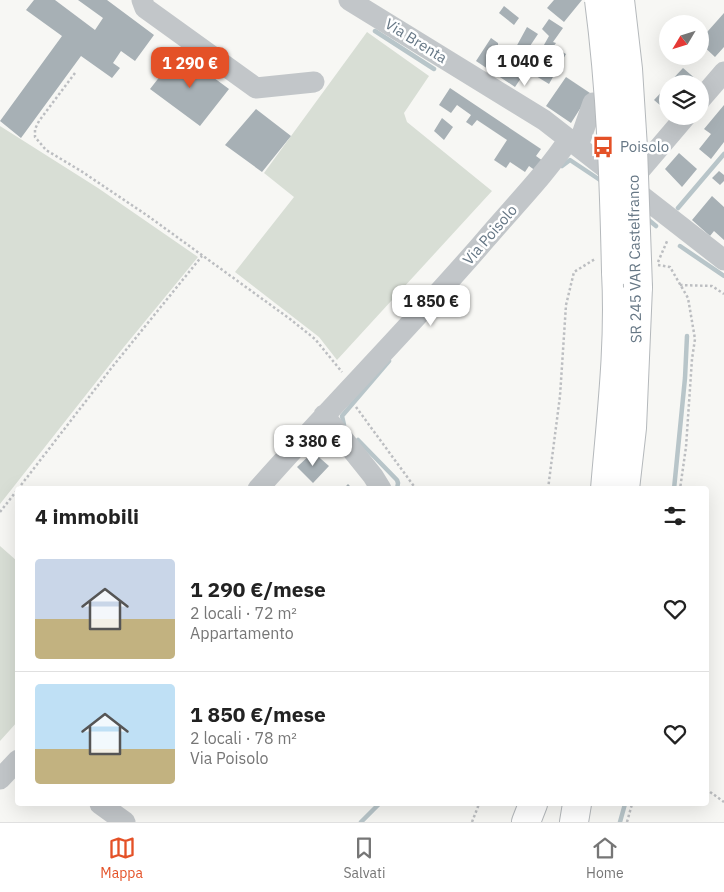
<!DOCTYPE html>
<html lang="it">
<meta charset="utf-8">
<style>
body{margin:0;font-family:"IBM Plex Sans",sans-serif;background:#f6f6f6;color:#222;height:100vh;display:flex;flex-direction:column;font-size:19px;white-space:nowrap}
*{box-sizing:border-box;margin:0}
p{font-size:16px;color:#767676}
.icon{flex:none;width:28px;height:28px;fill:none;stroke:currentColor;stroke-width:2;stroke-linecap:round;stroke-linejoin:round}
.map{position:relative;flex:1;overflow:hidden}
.sheet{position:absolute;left:15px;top:486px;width:694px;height:320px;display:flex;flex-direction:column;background:#fff;border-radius:5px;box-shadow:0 5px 20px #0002}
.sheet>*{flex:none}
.needle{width:32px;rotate:232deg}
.controls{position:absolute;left:659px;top:15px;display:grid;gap:10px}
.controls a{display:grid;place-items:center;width:50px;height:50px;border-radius:50%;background:#fff;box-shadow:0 5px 20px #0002;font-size:25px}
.price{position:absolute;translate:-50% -42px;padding:0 11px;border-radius:10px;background:#fff;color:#222;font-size:16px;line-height:32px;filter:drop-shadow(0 1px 2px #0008)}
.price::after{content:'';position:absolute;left:50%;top:30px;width:15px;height:11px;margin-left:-8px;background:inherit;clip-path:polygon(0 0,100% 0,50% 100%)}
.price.on{background:#e45127;color:#fff}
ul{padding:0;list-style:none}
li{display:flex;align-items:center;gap:15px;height:125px;padding:0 20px}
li+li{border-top:1px solid #e0e0e0}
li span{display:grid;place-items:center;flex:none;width:140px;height:100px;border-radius:5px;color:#555}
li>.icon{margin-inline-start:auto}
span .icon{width:60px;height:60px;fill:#fffc;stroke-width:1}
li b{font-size:21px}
h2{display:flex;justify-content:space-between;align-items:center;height:60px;padding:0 20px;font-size:21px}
.dock{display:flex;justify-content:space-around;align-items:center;height:70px;border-top:1px solid #e0e0e0;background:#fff;font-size:14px;color:#767676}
.dock a{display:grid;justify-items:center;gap:2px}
.dock .on{color:#e45127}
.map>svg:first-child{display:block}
</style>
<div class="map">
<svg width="724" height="822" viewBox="0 0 724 822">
<rect width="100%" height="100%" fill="#f7f7f4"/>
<path fill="#d8ded5" d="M 367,32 L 429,76 L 404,113 L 407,122 L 492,191 L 337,360 L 319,337 L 235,272 L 294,197 L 264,173 Z
M 0,126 L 98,188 L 198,257 L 119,353 L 0,504 Z
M 0,546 L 17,561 L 18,721 L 0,741 Z"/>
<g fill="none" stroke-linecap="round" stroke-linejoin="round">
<path stroke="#b8c5c9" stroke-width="4.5" d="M 375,31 L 434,69
M 562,166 L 570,160 L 603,182
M 678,208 L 724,154
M 645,217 L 656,226
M 680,246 L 724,276
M 344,425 L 342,416 L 389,361
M 358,440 L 397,480 L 398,483 L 397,489
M 674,489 L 685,378 L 687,336
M 361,822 L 379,804
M 620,822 L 625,804"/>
</g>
<path fill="#a7b0b5" d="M 34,0 L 55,0 L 95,30 L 103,18 L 78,0 L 107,0 L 154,35 L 135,61 L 121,51 L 113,63 L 120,68 L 112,78 L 81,56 L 21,138 L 0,121 L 62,36 L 26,10 Z
M 554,0 L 582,0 L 564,22 L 547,8 Z
M 504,6 L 519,18 L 514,25 L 499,13 Z
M 724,13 L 724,47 L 715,57 L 700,43 L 700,40 Z
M 549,19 L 563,28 L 553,42 L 556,43 L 553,47 L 566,54 L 549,84 L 536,76 L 546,59 L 538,55 L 532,65 L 522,59 L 525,55 L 515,49 L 527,27 L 538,34 L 530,46 L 540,52 L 549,36 L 542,29 Z
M 491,38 L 498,43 L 498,48 L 507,53 L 500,63 L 506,67 L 513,58 L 517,62 L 511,71 L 521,78 L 515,87 L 476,61 Z
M 179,52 L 229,89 L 200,126 L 150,89 Z
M 683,68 L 697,80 L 693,84 L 668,84 Z
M 566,77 L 590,93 L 571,123 L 546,106 Z
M 668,85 L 668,112 L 654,100 Z
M 450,88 L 541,149 L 536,156 L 543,161 L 536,171 L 529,166 L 525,172 L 510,162 L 506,168 L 494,160 L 507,140 L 477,120 L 472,126 L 466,122 L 471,115 L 457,105 L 451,113 L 439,105 Z
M 724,105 L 724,142 L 711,159 L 699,149 L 711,134 L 704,129 Z
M 256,109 L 291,136 L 262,172 L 225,145 Z
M 442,118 L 453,127 L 444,140 L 434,131 Z
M 679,153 L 697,169 L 682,187 L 665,169 Z
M 719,171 L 724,175 L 724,181 L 720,185 L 712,178 Z
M 712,196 L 724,207 L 724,240 L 714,231 L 710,236 L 692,220 Z
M 313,452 L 329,466 L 313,483 L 297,467 Z
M 348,484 L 353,489 L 343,489 Z"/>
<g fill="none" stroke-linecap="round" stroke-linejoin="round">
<g stroke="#b5b9bc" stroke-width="30">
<path id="highway" d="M 605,489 C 611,417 620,345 616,272
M 625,489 L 632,428 L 638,287
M 526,822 L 533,804
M 574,822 L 577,804"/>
</g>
<path stroke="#bcbec1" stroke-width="2.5" stroke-dasharray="2.5 2.5" stroke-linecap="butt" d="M 75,73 L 39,121 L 35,129 L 35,137 L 46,150 L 81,171 L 148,216 L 290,319 L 315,339 L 342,372
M 658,262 L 668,239
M 658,265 L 670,267 L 688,298 L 695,339 L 692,359 L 686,447 L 680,489
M 680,285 L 712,286 L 724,294
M 356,407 L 416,489
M 18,489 L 113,366 L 202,256
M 548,489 L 560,396 L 566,305 L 574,272 L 595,259
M 0,512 L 18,489
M 706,789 L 724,802
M 472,822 L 479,804
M 627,822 L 632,804"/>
<path stroke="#c2c6c9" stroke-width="21" d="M 142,0 L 145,8 L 256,88 L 314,82
M 349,0 L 544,120 L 724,260
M 700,100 L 724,72
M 578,146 L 593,103
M 629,183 L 686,116
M 324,415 L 373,476 L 381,489
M 258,489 C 333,404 413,324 486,239 C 514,206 545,175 569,139
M 0,779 L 18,760
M 100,804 L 125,822"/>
<use href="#highway" stroke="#fff" stroke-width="28"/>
<g stroke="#b5b9bc" stroke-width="30" stroke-linecap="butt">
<path id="highway-bridge" d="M 599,0 C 611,91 614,181 616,272
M 620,0 L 628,69 L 633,148 L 638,287"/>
</g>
<use href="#highway-bridge" stroke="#fff" stroke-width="28"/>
</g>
<defs>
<g id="bus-bare" transform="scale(1.725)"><path d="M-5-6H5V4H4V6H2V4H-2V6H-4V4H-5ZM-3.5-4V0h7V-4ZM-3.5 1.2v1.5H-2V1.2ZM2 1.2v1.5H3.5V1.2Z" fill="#e45127" stroke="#fff" stroke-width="2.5" paint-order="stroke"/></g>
</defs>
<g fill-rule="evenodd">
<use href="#bus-bare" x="603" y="147"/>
</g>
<g text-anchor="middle" stroke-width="5" stroke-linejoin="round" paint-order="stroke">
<g font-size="15" fill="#667785" stroke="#fff">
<text transform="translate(416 41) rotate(32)" y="5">Via Brenta</text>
<text transform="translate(490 235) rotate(-49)" y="5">Via Poisolo</text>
<text transform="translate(635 259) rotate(-91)" y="5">SR 245 VAR Castelfranco</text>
</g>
<g font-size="15" fill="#667785" stroke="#fff" text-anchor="start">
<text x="620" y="152">Poisolo</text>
</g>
</g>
</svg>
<div class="controls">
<a><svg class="needle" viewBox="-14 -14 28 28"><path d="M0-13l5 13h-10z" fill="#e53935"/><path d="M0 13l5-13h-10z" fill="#767676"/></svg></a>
<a><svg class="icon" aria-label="layers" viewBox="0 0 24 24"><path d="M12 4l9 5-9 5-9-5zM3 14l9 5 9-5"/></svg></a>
</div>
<b class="price" style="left:525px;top:87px">1 040 €</b>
<b class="price on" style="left:190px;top:89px">1 290 €</b>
<b class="price" style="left:431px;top:327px">1 850 €</b>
<b class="price" style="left:313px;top:467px">3 380 €</b>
<section class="sheet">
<h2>4 immobili<svg class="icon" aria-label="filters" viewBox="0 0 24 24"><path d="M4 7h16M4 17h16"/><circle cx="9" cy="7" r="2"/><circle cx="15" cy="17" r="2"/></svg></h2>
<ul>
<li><span style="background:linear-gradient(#c9d6e8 60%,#c2b280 0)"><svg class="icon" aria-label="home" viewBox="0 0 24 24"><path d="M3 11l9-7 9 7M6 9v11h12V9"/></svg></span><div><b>1 290 €/mese</b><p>2 locali · 72 m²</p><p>Appartamento</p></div><svg class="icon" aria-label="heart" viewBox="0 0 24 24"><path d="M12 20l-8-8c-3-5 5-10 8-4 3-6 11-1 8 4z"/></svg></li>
<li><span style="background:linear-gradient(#bfe0f5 65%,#c2b280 0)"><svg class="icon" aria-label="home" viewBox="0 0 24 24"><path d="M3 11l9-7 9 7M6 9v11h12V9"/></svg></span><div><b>1 850 €/mese</b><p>2 locali · 78 m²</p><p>Via Poisolo</p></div><svg class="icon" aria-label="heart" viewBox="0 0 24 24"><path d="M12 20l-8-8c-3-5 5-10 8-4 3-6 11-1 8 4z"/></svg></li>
</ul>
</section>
</div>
<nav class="dock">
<a class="on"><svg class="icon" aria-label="map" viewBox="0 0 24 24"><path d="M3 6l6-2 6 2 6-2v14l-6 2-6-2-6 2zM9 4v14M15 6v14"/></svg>Mappa</a>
<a><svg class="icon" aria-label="saved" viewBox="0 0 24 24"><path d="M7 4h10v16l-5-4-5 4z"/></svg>Salvati</a>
<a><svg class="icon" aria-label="home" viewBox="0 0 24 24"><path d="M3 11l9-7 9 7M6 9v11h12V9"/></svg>Home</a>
</nav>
